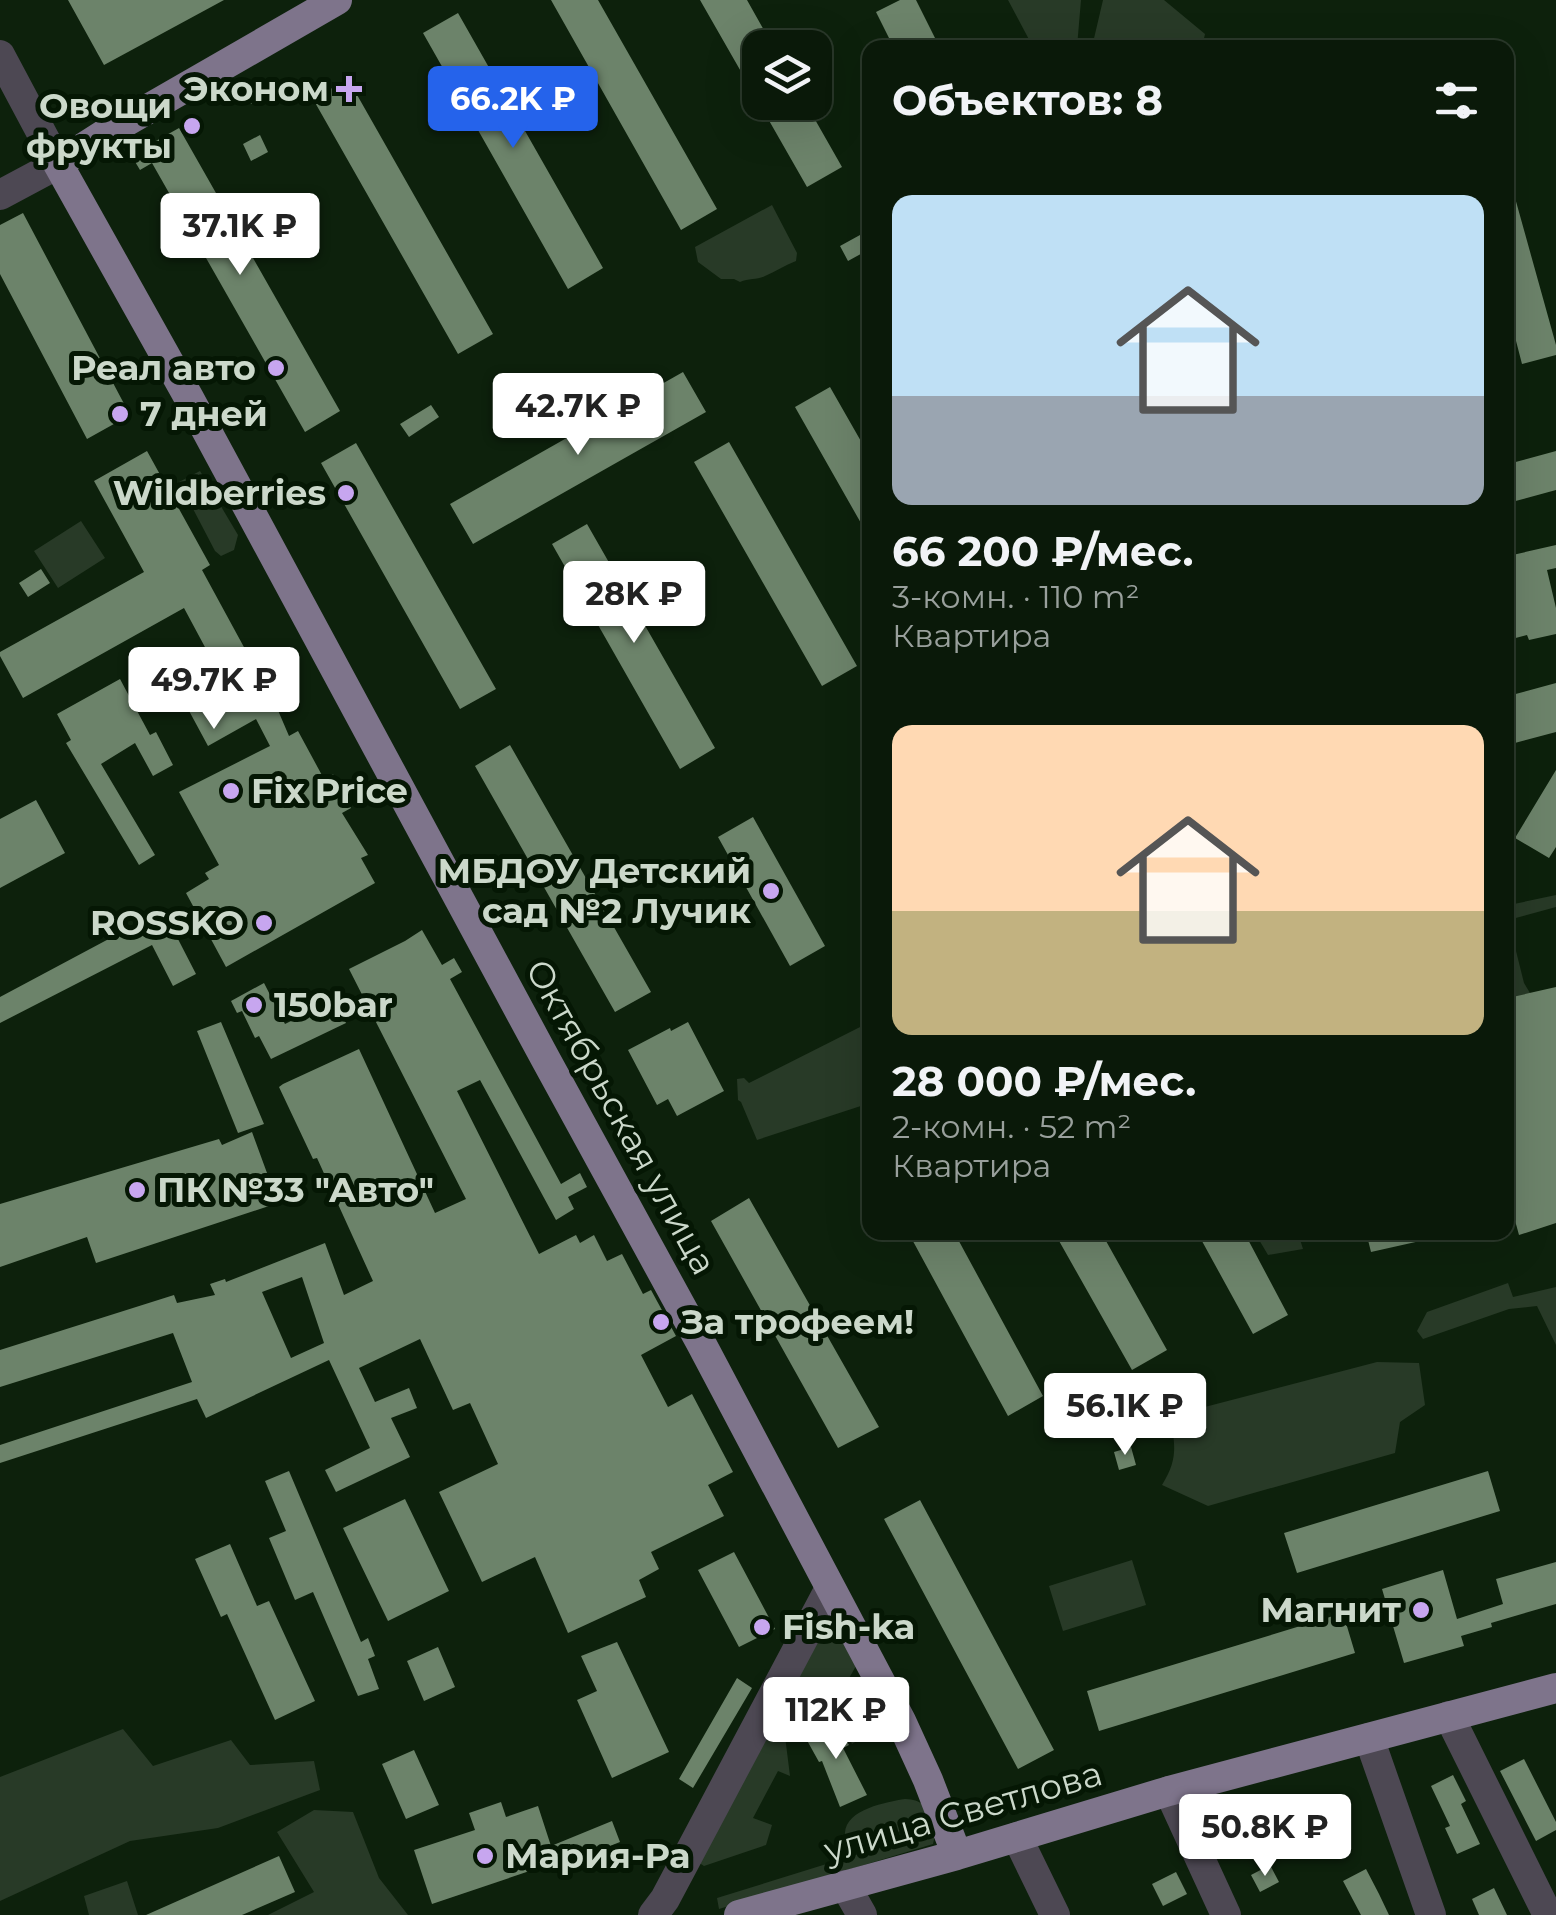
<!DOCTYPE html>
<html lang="ru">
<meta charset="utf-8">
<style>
body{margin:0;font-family:Montserrat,sans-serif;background:#132212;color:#f1f3f6;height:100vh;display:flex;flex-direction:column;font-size:38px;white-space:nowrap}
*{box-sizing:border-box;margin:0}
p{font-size:32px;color:#99a09c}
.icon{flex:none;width:55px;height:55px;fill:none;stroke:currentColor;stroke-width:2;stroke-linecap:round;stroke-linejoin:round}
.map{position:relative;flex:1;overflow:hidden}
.details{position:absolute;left:862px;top:40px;width:652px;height:1200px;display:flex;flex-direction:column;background:#0a1909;border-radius:20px;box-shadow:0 10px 40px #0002,0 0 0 2px #2a382a}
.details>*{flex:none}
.buttons{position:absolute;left:742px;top:30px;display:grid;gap:20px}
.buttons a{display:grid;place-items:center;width:90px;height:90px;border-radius:20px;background:#0a1909;box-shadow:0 10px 40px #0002,0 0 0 2px #2a382a;font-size:50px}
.price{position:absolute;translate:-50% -85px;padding:0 22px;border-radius:10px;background:#fff;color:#222;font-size:32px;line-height:65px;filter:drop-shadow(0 2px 5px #0008)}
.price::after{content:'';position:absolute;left:50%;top:60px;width:30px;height:22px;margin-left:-15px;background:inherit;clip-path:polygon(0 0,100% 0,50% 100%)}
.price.selected{background:#2563eb;color:#fff}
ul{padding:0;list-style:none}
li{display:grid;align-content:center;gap:20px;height:530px;padding:0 30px}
li span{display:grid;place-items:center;height:310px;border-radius:20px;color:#555}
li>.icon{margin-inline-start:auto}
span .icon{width:180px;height:180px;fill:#fffc;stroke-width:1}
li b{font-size:42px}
h2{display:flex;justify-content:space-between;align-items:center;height:120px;padding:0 30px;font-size:42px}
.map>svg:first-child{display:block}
</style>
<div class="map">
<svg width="1556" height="1915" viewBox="0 0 1556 1915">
<rect width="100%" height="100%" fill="#0d210c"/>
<path fill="#283a27" d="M 1008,0 L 1081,0 L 1077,47 L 1033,47 Z
M 1103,0 L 1164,0 L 1205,34 L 1202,47 L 1092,47 Z
M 772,205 L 797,253 L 796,261 C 785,265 775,272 765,276 C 757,280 749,278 740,282 L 734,279 L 721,279 L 698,262 L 695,247 Z
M 200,471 L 238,535 L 234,550 L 221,556 L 215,551 L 179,482 Z
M 81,521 L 105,558 L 58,588 L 34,551 Z
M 1556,895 L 1556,907 L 1512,919 L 1508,916 L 1508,901 L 1514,904 Z
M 1508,946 L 1515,947 L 1524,983 L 1533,998 L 1556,992 L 1547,1064 L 1508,1071 Z
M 870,1022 L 870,1103 L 757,1140 L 741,1102 L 738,1100 L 737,1079 L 744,1078 L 749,1083 Z
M 1255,1233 L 1298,1233 L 1303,1249 L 1268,1255 Z
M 1508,1283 L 1513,1297 L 1556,1287 L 1556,1345 L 1537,1306 L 1509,1309 L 1423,1339 L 1417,1331 L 1427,1312 Z
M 1377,1362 L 1419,1363 L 1425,1405 L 1400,1422 L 1395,1453 L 1208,1506 L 1162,1485 C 1178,1459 1175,1447 1171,1419 L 1197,1409 Z
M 1132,1560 L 1146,1605 L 1063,1631 L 1049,1586 Z
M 837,1625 L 856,1666 L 848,1680 L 783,1720 L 790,1776 L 778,1771 L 753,1818 L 772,1825 L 766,1845 L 704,1866 L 693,1859 L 818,1632 Z
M 864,1694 L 872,1698 L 882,1721 L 868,1734 L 852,1744 L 834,1704 L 853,1695 Z
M 123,1729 L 153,1766 L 231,1740 L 250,1765 L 314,1761 L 320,1790 L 218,1828 L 130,1841 L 0,1901 L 0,1777 Z
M 905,1799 C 922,1800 925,1805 933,1820 L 848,1849 C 847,1845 844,1837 845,1833 C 846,1809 887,1802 905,1799 Z
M 314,1810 L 353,1812 L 379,1878 L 408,1915 L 268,1915 L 314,1892 L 277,1832 Z
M 936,1830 L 933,1844 L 719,1909 L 717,1898 Z
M 127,1881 L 138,1915 L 89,1915 L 84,1896 Z"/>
<path fill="#6c836a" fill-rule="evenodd" d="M 68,0 L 224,0 L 104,65 Z
M 551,0 L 598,0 L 717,209 L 681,230 Z
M 700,0 L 747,0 L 774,48 L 760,48 L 760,102 L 805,102 L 842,167 L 807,187 Z
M 900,0 L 916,0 L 940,48 L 894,48 L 876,12 Z
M 458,13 L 603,268 L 568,289 L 423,33 Z
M 264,79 L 272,93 L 251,104 L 244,90 Z
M 348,79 L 493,334 L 458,354 L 313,99 Z
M 179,128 L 340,411 L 305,432 L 152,163 L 140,170 L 131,155 Z
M 260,135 L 268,152 L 251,161 L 243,144 Z
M 1512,187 L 1556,345 L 1556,355 L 1522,364 L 1508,310 L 1508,188 Z
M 23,213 L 130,415 L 87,439 L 0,274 L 0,225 Z
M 860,235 L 868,250 L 848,261 L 840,246 Z
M 683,372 L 706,412 L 473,544 L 450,504 Z
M 830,387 L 870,457 L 870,539 L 795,407 Z
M 431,405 L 439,417 L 409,437 L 400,424 Z
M 729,442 L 857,666 L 822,686 L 694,462 Z
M 356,443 L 496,689 L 460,709 L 321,463 Z
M 147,451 L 210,565 L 202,570 L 277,708 L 289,736 L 298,731 L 324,779 L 333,774 L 351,808 L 342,813 L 368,855 L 361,858 L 375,883 L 226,967 L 186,893 L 209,879 L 205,873 L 219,865 L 179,792 L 270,746 L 256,719 L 208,746 L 167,670 L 206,649 L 184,608 L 23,698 L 0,656 L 0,652 L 144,572 L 94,481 Z
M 1556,451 L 1556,490 L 1508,503 L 1508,464 Z
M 587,524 L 715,748 L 680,769 L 552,544 Z
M 1556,545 L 1556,568 L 1547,570 L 1556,608 L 1556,634 L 1529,640 L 1527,635 L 1508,640 L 1508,556 Z
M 41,569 L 50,583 L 28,597 L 19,583 Z
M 120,679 L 150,735 L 156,732 L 173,765 L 153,776 L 135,743 L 101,764 L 155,855 L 139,865 L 66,743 L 71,740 L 57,714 Z
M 1556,683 L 1556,732 L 1511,744 L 1508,731 L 1508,696 Z
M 510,745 L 651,992 L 615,1012 L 475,766 Z
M 1556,770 L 1556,847 L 1549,858 L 1515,838 Z
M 36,800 L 65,853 L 0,888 L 0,819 Z
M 753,817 L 825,946 L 790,966 L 718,837 Z
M 163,910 L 196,974 L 173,986 L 152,945 L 0,1023 L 0,997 Z
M 422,930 L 442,965 L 454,958 L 462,972 L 450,979 L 561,1184 L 580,1173 L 587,1187 L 568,1197 L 574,1209 L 556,1220 L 480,1080 L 457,1091 L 539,1254 L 576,1235 L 580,1243 L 594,1235 L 607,1261 L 622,1254 L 643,1294 L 651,1290 L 676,1336 L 641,1355 L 668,1407 L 692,1394 L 733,1472 L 708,1485 L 724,1516 L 651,1552 L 659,1569 L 639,1580 L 646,1597 L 568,1633 L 535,1557 L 482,1582 L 439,1492 L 498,1464 L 470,1403 L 453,1410 L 420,1339 L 359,1368 L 375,1402 L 409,1388 L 417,1408 L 391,1418 L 410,1457 L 336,1492 L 325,1470 L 370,1448 L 329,1360 L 206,1418 L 197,1399 L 0,1463 L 0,1445 L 192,1382 L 173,1333 L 0,1387 L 0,1350 L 174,1295 L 177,1303 L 215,1295 L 210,1284 L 225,1279 L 226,1282 L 325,1243 L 344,1295 L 373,1281 L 317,1158 L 313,1159 L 279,1087 L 283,1084 L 359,1049 L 435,1213 L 466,1199 L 349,969 L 405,941 ZM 302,1277 L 324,1343 L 291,1358 L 262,1292 Z
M 264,983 L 285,1024 L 335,999 L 346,1023 L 271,1059 L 259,1036 L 255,1038 L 242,1011 L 237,1013 L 231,1001 Z
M 1556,987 L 1556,1223 L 1519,1235 L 1508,1195 L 1508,998 Z
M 221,1022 L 264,1124 L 238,1133 L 197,1031 Z
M 688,1022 L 724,1091 L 677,1116 L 668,1099 L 657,1105 L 628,1050 L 670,1028 L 671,1031 Z
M 252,1132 L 278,1203 L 96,1263 L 87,1237 L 0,1267 L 0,1204 L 219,1139 L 222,1145 Z
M 749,1198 L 879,1427 L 838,1448 L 711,1221 Z
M 908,1232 L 954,1232 L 1043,1396 L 1008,1416 Z
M 1054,1232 L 1101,1232 L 1167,1350 L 1132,1370 Z
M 1197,1232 L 1244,1232 L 1288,1315 L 1253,1334 Z
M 1366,1232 L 1428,1232 L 1429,1239 L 1371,1252 Z
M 1131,1447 L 1136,1465 L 1119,1470 L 1114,1452 Z
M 289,1471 L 361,1642 L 368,1638 L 375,1656 L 368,1659 L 379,1689 L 358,1696 L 313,1592 L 295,1600 L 269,1538 L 286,1531 L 265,1481 Z
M 1488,1471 L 1500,1511 L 1297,1573 L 1284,1533 Z
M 405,1499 L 449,1591 L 388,1621 L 343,1528 Z
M 920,1500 L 1054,1750 L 1018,1769 L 884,1519 Z
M 230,1544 L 257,1606 L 269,1601 L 315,1701 L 275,1720 L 227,1614 L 221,1617 L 195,1559 Z
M 734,1552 L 775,1629 L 739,1647 L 698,1570 Z
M 1556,1562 L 1556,1604 L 1491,1623 L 1492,1627 L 1461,1636 L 1464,1646 L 1404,1663 L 1382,1589 L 1443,1570 L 1457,1619 L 1503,1604 L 1496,1579 Z
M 1343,1613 L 1355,1653 L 1099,1731 L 1087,1691 Z
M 617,1642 L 669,1752 L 612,1778 L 577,1700 L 597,1691 L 581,1656 Z
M 438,1647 L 455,1687 L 424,1701 L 407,1661 Z
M 737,1678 L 752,1688 L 693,1788 L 679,1779 Z
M 833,1719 L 849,1745 L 843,1748 L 867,1795 L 840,1807 L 822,1761 L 819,1762 L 804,1735 Z
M 414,1750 L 439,1805 L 406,1819 L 382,1764 Z
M 1524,1759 L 1556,1822 L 1556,1830 L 1536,1841 L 1500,1771 Z
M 1453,1775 L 1466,1801 L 1461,1804 L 1480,1844 L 1457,1854 L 1445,1828 L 1450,1826 L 1431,1786 Z
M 501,1802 L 506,1817 L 538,1806 L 551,1846 L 612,1821 L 620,1842 L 572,1861 L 571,1857 L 432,1904 L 414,1850 L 475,1830 L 469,1813 Z
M 279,1856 L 295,1892 L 242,1915 L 146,1915 Z
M 1270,1865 L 1279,1882 L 1260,1892 L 1251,1875 Z
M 1366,1869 L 1379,1894 L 1389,1915 L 1361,1915 L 1343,1881 Z
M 1176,1872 L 1187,1894 L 1163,1906 L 1152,1884 Z
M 1494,1888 L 1507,1915 L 1479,1915 L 1472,1899 Z"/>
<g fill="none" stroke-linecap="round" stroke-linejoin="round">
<path stroke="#4d4853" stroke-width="30" d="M 0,55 L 58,164 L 0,195
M 1449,1716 L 1548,1915
M 1369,1738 L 1431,1915
M 1169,1791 L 1226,1915
M 1017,1837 L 1055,1915
M 845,1885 L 862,1915
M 653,1915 L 665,1899 L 830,1588"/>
<path stroke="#7e748b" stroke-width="30" d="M 337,0 L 108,132 L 58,164 L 189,398 L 545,1058 L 701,1343 L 901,1721 L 928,1780 L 957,1855
M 739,1915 L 957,1855 L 1169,1791 L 1556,1688"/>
</g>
<g fill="#c7a6ef" stroke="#051704" stroke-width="4">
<path d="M344 74h10v10h10v10h-10v10h-10v-10h-10v-10h10z"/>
<circle cx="192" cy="126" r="10"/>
<circle cx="276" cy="368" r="10"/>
<circle cx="120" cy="414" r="10"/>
<circle cx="346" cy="493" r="10"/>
<circle cx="231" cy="791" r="10"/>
<circle cx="771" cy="891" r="10"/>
<circle cx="264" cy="923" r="10"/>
<circle cx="254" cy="1005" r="10"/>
<circle cx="137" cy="1190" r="10"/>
<circle cx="661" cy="1322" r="10"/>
<circle cx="1421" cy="1610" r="10"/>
<circle cx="762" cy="1627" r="10"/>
<circle cx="485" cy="1856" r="10"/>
</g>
<g text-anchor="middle" stroke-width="10" stroke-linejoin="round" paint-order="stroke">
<g font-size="35" font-weight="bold" fill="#cbd8ca" stroke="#051704" text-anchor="end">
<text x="329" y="101">Эконом</text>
<text x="172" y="118">Овощи<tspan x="172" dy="40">фрукты</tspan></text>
<text x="256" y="380">Реал авто</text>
<text x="140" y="426" text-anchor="start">7 дней</text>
<text x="326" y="505">Wildberries</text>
<text x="251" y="803" text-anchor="start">Fix Price</text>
<text x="751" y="883">МБДОУ Детский<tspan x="751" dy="40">сад №2 Лучик</tspan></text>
<text x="244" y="935">ROSSKO</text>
<text x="274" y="1017" text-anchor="start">150bar</text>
<text x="157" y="1202" text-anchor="start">ПК №33 "Авто"</text>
<text x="681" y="1334" text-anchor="start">За трофеем!</text>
<text x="1401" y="1622">Магнит</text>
<text x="782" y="1639" text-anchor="start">Fish-ka</text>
<text x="505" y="1868" text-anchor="start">Мария-Ра</text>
</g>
<g font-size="35" fill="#cbd8ca" stroke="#051704">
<text transform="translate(621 1117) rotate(61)" y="12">Октябрьская улица</text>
<text transform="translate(963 1812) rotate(-16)" y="12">улица Светлова</text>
</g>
</g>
</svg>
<div class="buttons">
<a><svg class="icon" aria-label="layers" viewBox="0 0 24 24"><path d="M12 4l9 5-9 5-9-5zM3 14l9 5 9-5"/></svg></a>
</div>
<b class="price selected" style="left:513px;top:151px">66.2K ₽</b>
<b class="price" style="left:240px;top:278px">37.1K ₽</b>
<b class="price" style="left:578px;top:458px">42.7K ₽</b>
<b class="price" style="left:634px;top:646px">28K ₽</b>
<b class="price" style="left:214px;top:732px">49.7K ₽</b>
<b class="price" style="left:1125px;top:1458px">56.1K ₽</b>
<b class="price" style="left:836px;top:1762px">112K ₽</b>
<b class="price" style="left:1265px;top:1879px">50.8K ₽</b>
<section class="details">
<h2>Объектов: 8<svg class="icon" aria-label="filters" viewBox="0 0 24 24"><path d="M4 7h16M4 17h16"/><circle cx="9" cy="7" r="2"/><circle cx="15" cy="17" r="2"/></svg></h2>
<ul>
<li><span style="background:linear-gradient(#bfe0f5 65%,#9aa5b1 0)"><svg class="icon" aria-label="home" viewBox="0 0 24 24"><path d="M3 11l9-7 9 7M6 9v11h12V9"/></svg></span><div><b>66 200 ₽/мес.</b><p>3-комн. · 110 m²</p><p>Квартира</p></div></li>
<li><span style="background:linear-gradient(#ffd9b3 60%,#c2b280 0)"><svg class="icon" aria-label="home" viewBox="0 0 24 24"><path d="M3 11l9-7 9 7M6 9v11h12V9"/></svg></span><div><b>28 000 ₽/мес.</b><p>2-комн. · 52 m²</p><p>Квартира</p></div></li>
</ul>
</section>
</div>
